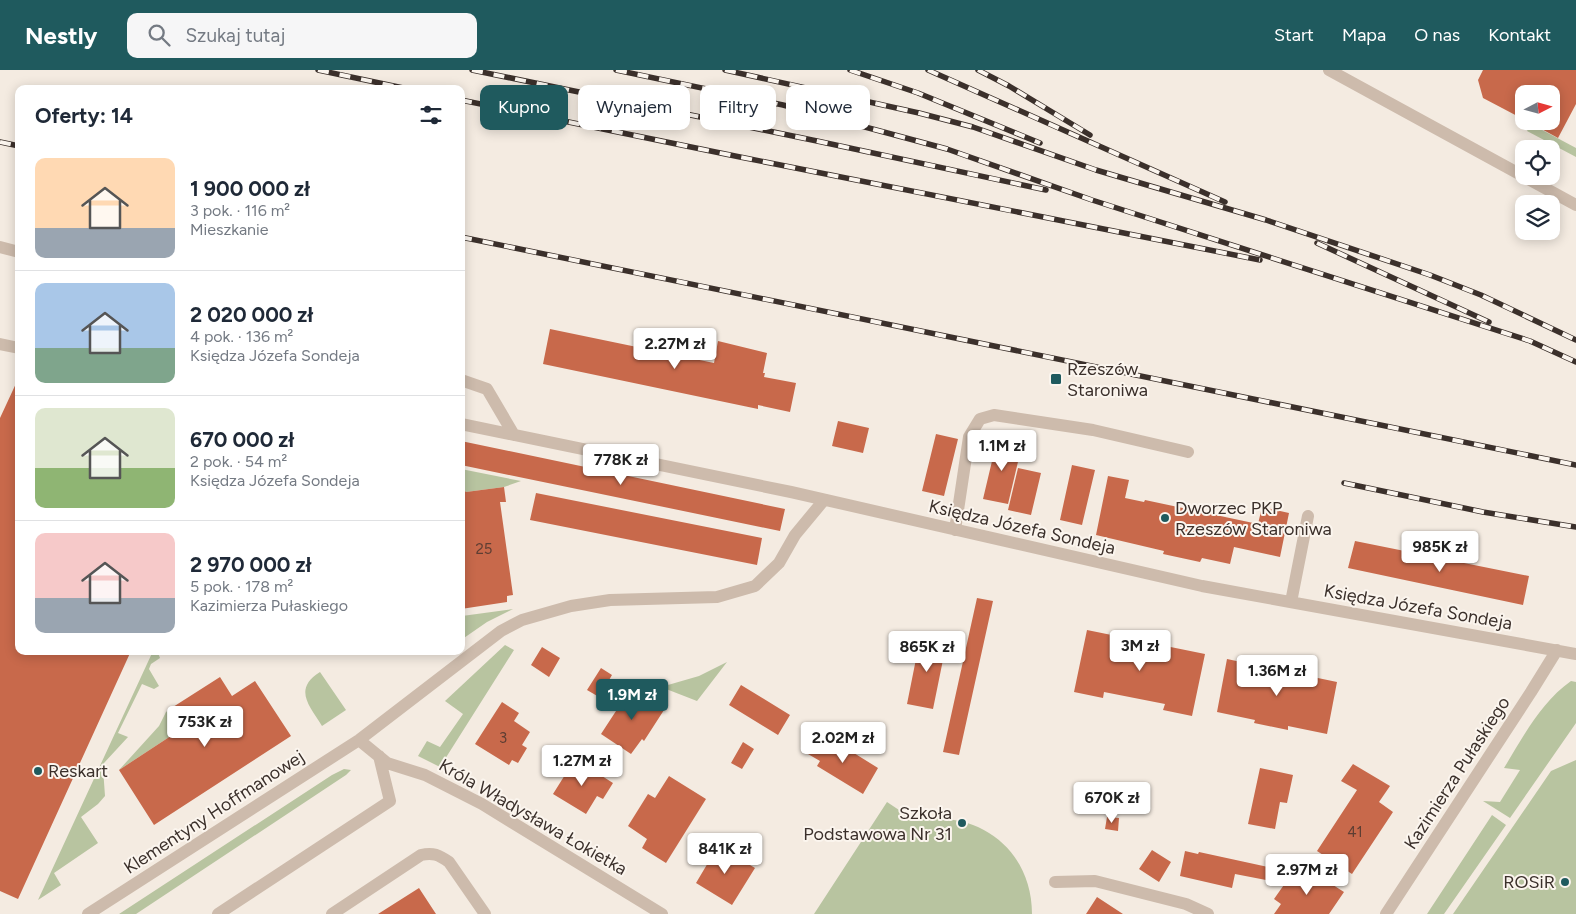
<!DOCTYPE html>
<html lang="pl">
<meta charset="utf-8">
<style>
body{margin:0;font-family:Figtree,sans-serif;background:#f6f6f7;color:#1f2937;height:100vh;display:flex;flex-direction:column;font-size:19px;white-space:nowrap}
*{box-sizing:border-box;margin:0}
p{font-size:16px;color:#747a83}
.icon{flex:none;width:28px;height:28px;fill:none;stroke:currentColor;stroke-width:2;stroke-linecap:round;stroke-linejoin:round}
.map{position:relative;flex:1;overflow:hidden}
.drawer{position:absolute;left:15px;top:15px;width:450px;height:570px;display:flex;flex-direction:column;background:#fff;border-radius:10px;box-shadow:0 2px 12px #0003}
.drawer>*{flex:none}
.banner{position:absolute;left:480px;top:15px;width:475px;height:45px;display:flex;gap:10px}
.needle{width:32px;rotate:84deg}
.tools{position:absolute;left:1515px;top:15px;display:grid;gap:10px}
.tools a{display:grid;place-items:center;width:45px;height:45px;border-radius:10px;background:#fff;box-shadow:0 2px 12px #0003;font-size:25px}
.price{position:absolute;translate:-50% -42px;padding:0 11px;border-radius:5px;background:#fff;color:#222;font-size:16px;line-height:32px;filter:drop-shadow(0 1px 2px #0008)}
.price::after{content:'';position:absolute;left:50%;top:30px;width:15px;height:11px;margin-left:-8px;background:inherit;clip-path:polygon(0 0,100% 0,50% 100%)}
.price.active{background:#1f5a5e;color:#fff}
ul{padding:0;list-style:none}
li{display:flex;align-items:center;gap:15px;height:125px;padding:0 20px}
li+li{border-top:1px solid #e0e1e3}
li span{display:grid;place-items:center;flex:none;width:140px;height:100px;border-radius:10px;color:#555}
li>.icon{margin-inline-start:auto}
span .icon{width:60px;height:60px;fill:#fffc;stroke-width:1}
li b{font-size:21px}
h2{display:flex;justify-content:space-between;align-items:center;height:60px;padding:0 20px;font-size:21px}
.pill{padding:0 18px;border-radius:10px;background:#fff;box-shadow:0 2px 12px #0003;font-size:18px;line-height:45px}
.pill.active{background:#1f5a5e;color:#fff}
header{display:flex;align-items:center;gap:30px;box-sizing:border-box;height:70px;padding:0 25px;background:#1f5a5e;color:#fff}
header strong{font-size:24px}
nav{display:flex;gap:28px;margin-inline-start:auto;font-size:18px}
.search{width:350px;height:45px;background:#f6f6f7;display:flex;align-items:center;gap:12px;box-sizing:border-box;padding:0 18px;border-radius:10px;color:#747a83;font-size:19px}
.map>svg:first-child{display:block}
</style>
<header>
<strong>Nestly</strong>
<div class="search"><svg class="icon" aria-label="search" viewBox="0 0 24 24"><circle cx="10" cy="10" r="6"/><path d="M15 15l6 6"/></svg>Szukaj tutaj</div>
<nav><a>Start</a><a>Mapa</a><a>O nas</a><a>Kontakt</a></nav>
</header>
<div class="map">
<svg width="1576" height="844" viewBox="0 0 1576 844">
<rect width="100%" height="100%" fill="#f4ebe1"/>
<path fill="#b8c4a0" d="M 1531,54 L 1576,78 L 1576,87 L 1527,61 Z
M 461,399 L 521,411 L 504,417 L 466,422 L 465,421 L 461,422 Z
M 513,539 L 487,552 L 461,570 L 462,546 Z
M 505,575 L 514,580 L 440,697 L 418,686 L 427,671 L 440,677 L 463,644 L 445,631 Z
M 153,581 L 160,581 L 158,583 L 160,588 L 151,594 L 149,599 L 159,616 L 154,619 L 142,614 L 118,663 L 128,667 L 104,693 L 103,698 L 105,726 L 98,734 L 81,747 L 98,773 L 54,803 L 61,815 L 38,830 Z
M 727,592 L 697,631 L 661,617 L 699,606 Z
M 320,602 L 346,640 L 322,656 C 309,635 293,619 320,602 Z
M 1571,611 L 1576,612 L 1576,653 L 1510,748 L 1483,731 L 1500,732 L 1520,700 L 1504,698 C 1523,667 1541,632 1571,611 Z
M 173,637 L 186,656 L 119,700 L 159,656 L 166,642 Z
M 1576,690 L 1576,844 L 1453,844 L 1551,701 Z
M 344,699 L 351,700 L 346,705 L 136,844 L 119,844 L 332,705 Z
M 887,732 L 914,750 L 913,751 C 976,738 1032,778 1032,844 L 814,844 Z
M 1492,745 L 1506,755 L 1444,844 L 1427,844 Z"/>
<path fill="#c8694b" d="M 1483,0 L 1576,0 L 1576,34 L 1558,68 L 1527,51 L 1551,51 L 1551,24 L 1524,24 L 1524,45 L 1522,44 L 1521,48 L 1483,28 L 1478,10 Z
M 550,259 L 714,293 L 718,271 L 767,283 L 763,303 L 765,303 L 764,307 L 796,313 L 790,342 L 758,335 L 758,339 L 543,294 Z
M 19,307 L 19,581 L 131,581 L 18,829 L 0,821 L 0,348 Z
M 838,351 L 869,358 L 863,383 L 832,376 Z
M 936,364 L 958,369 L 944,426 L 922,421 Z
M 997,370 L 1022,375 L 1008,434 L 983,429 Z
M 461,371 L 785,439 L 780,461 L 461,395 Z
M 1072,395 L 1095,400 L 1082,455 L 1060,450 Z
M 1018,398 L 1041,403 L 1031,445 L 1008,440 Z
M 1108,406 L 1129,410 L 1125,428 L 1144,432 L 1145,430 L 1258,454 L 1262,437 L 1289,443 L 1280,487 L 1234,477 L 1230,494 L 1202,488 L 1200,492 L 1163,484 L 1164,481 L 1096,465 Z
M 504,417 L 506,432 L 500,432 L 513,525 L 507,526 L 507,532 L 461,539 L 461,422 L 465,421 L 466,422 Z
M 536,423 L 762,468 L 757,495 L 530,450 Z
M 1355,471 L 1529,506 L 1523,535 L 1348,498 Z
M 977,528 L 993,531 L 959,685 L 943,682 Z
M 1087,560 L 1205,584 L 1192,646 L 1163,640 L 1165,634 L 1104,622 L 1103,628 L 1074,622 Z
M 934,564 L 938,568 L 939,573 L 946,575 L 933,639 L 907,634 L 920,569 L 925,570 L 928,565 Z
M 542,577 L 560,588 L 549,607 L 531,595 Z
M 1227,589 L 1337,612 L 1327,664 L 1288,656 L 1288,660 L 1254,653 L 1255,650 L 1217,642 Z
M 601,598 L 612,605 L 599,627 L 587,620 Z
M 220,607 L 232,626 L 255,611 L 291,666 L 154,755 L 119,700 L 186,656 L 173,637 Z
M 741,615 L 790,645 L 778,665 L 729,635 Z
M 631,618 L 664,640 L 644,671 L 642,669 L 631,684 L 601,664 Z
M 502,632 L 519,643 L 514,651 L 530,662 L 522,675 L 527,678 L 518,693 L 512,690 L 509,695 L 475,674 Z
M 820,665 L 831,672 L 833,670 L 878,698 L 863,724 L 817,696 L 820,691 L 808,684 Z
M 743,672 L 754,679 L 742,699 L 731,693 Z
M 575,689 L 613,713 L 603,729 L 597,726 L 586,744 L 553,724 Z
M 1353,694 L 1390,716 L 1379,732 L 1393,742 L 1352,804 L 1317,781 L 1357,720 L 1341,711 Z
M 1260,698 L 1293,705 L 1287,733 L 1280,732 L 1275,759 L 1248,754 Z
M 669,706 L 706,729 L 666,793 L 642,778 L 647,769 L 628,756 L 648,724 L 655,728 Z
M 1107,747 L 1119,748 L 1118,761 L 1105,759 Z
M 718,776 L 755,798 L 732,835 L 696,813 Z
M 1152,780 L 1171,792 L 1159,812 L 1139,799 Z
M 1185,781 L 1198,784 L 1199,782 L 1268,797 L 1266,810 L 1235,804 L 1232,818 L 1180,806 Z
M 1293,802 L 1322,808 L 1344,822 L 1329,844 L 1274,844 L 1281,834 L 1274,829 Z
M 419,818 L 436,844 L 378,844 Z
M 1097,827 L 1123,844 L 1086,844 Z"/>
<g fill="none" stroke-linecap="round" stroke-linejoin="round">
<path stroke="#cdbbac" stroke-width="12" d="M 1329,0 L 1576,135
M 0,177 L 19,182
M 0,274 L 19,278
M 461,310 L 487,319 L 514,365
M 461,354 L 791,422 L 1202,516 L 1576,584
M 955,460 L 969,367 L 980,349 L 994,345 L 1093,360 L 1188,382
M 1291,532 L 1308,446
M 359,670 L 387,693 L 425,705 L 482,734 L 662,844
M 1055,812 L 1095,811 L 1186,834 L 1208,844
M 88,844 L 359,670 L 501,561 L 522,550 L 571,536 L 610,530 L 717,527 L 755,516 L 779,493 L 795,465 L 824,430
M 218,844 L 390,731 L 379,686
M 332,844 L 421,785 C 433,782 439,785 449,792 L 485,844
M 1386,844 L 1531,622 L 1557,580"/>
<g stroke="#3b302b" stroke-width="5.5">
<path id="rail" d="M 318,0 L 408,19
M 472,0 L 817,71 L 1046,120
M 616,0 L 783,35 L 947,79 L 1092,130 L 1530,271 L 1576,292
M 725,0 L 919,43 L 973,57 L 1096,100 L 1266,150 L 1430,205 L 1481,225 L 1576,270
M 850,0 L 918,23 L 1040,73
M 928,0 L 1225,132
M 978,0 L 1009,16 L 1090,65
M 461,30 L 740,87 L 1260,190
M 0,72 L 19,76
M 461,167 L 1576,395
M 1317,173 L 1489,252
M 1344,413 L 1483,442 L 1576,457"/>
</g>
<use href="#rail" stroke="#fbf5ee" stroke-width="4" stroke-dasharray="11" stroke-linecap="butt"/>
</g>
<g fill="#1f5a5e" stroke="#fbf5ee" stroke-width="2">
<rect x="1050" y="303" width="12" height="12" rx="2.5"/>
<circle cx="1165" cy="448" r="5"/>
<circle cx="38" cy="701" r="5"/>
<circle cx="962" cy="753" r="5"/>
<circle cx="1565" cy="812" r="5"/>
</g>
<g text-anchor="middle" stroke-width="4" stroke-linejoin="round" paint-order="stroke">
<g font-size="15" fill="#5e3e33">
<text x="484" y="484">25</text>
<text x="503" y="673">3</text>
<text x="1355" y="767">41</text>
</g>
<g font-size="18" fill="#3b302b" stroke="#fbf5ee" text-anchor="start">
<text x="1067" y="305">Rzeszów<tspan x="1067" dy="21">Staroniwa</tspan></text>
<text x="1175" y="444">Dworzec PKP<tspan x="1175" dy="21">Rzeszów Staroniwa</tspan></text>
<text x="48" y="707">Reskart</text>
<text x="952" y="749" text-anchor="end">Szkoła<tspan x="952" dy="21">Podstawowa Nr 31</tspan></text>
<text x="1555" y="818" text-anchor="end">ROSiR</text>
</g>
<g font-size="18" fill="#3b302b" stroke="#fbf5ee">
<text transform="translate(1022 457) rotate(13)" y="6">Księdza Józefa Sondeja</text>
<text transform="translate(1418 537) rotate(10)" y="6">Księdza Józefa Sondeja</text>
<text transform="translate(1457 703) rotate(-57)" y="6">Kazimierza Pułaskiego</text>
<text transform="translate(214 742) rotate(-33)" y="6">Klementyny Hoffmanowej</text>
<text transform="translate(533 747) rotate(30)" y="6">Króla Władysława Łokietka</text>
</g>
</g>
</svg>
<div class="tools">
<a><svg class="needle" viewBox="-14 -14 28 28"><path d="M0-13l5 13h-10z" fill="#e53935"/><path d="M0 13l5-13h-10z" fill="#747a83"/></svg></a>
<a><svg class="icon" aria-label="locate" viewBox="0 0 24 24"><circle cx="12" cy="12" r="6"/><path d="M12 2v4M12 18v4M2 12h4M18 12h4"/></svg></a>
<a><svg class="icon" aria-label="layers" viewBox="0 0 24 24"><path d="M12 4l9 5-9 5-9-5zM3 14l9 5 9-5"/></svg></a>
</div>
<b class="price" style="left:675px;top:300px">2.27M zł</b>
<b class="price" style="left:1002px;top:402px">1.1M zł</b>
<b class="price" style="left:621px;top:416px">778K zł</b>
<b class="price" style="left:1440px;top:503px">985K zł</b>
<b class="price" style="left:1140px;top:602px">3M zł</b>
<b class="price" style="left:927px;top:603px">865K zł</b>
<b class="price" style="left:1277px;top:627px">1.36M zł</b>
<b class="price active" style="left:632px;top:651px">1.9M zł</b>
<b class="price" style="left:205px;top:678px">753K zł</b>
<b class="price" style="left:843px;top:694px">2.02M zł</b>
<b class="price" style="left:582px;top:717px">1.27M zł</b>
<b class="price" style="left:1112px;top:754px">670K zł</b>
<b class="price" style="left:725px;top:805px">841K zł</b>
<b class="price" style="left:1307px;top:826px">2.97M zł</b>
<div class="banner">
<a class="pill active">Kupno</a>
<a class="pill">Wynajem</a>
<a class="pill">Filtry</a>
<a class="pill">Nowe</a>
</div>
<section class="drawer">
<h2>Oferty: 14<svg class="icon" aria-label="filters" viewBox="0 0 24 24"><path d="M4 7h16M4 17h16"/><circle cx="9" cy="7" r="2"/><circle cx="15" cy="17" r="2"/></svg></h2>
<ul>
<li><span style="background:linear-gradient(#ffd9b3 70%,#9aa5b1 0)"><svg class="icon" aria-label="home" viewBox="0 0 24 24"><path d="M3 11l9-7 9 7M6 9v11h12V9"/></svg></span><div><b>1 900 000 zł</b><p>3 pok. · 116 m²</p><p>Mieszkanie</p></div></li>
<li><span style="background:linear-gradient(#a9c7e8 65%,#7fa58c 0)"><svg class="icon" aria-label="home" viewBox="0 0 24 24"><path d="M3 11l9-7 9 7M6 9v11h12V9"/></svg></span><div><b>2 020 000 zł</b><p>4 pok. · 136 m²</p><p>Księdza Józefa Sondeja</p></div></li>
<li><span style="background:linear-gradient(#dfe7d0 60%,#8fb573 0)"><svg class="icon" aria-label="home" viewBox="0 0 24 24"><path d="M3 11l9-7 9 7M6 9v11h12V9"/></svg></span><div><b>670 000 zł</b><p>2 pok. · 54 m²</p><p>Księdza Józefa Sondeja</p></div></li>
<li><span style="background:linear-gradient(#f6c9c9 65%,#9aa5b1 0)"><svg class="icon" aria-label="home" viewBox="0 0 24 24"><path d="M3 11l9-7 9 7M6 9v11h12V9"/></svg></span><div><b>2 970 000 zł</b><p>5 pok. · 178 m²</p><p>Kazimierza Pułaskiego</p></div></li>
</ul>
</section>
</div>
